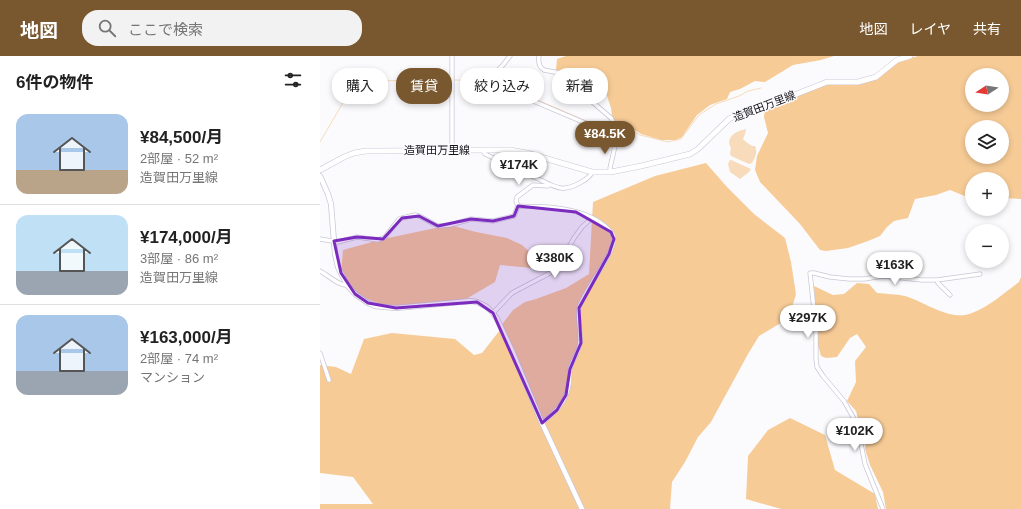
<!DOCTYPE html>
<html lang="ja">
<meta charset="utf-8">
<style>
body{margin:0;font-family:Arial,"Noto Sans JP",sans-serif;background:#f2f2f2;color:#222;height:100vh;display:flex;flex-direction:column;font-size:15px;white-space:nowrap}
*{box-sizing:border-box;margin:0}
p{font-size:13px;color:#767676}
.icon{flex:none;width:22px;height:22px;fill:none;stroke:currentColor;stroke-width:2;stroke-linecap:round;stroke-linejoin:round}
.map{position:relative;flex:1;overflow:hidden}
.panel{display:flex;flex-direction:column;background:#fff;width:320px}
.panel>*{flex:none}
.hud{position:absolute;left:12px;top:12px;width:380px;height:36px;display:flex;gap:8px}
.needle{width:26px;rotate:258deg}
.controls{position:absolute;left:645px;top:12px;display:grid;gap:8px}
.controls a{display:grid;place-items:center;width:44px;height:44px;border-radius:50%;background:#fff;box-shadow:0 2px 6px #0003;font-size:20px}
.price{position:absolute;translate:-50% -34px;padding:0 9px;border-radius:14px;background:#fff;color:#222;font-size:13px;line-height:26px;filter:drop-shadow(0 1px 2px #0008)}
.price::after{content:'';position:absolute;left:50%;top:24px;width:12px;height:9px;margin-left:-6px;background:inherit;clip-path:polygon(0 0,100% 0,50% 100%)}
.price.current{background:#79582f;color:#fff}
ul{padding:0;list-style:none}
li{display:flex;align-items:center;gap:12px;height:100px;padding:0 16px}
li+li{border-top:1px solid #e0e0e0}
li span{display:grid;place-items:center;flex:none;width:112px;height:80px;border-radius:12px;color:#555}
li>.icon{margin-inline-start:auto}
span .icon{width:48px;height:48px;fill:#fffc;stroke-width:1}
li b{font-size:17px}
h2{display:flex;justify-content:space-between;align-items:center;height:48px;padding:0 16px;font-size:17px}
.chip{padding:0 14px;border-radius:16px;background:#fff;box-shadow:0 2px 6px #0003;font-size:14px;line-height:36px}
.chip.current{background:#79582f;color:#fff}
header{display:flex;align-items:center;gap:24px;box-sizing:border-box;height:56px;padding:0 20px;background:#79582f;color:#fff}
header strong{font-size:19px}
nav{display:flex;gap:22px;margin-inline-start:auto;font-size:14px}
.search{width:280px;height:36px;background:#f2f2f2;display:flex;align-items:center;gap:10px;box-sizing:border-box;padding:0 14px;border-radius:16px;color:#767676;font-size:15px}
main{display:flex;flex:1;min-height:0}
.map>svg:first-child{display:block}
</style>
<header>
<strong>地図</strong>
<div class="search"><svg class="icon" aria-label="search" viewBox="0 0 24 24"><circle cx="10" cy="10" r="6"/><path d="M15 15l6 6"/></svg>ここで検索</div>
<nav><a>地図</a><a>レイヤ</a><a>共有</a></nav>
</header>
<main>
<section class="panel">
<h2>6件の物件<svg class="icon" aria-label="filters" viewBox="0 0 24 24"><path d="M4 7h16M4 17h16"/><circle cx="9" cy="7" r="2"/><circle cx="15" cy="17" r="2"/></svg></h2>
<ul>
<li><span style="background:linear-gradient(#a9c7e8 70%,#b9a48a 0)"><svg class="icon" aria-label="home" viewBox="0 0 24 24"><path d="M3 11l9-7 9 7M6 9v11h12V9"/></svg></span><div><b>¥84,500/月</b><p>2部屋 · 52 m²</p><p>造賀田万里線</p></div></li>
<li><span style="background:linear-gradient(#bfe0f5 70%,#9aa5b1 0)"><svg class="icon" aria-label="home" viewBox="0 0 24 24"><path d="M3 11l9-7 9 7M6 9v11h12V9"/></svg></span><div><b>¥174,000/月</b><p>3部屋 · 86 m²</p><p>造賀田万里線</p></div></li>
<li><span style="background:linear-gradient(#a9c7e8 70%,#9aa5b1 0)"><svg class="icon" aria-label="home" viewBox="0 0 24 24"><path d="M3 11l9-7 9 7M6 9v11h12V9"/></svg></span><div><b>¥163,000/月</b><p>2部屋 · 74 m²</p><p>マンション</p></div></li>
</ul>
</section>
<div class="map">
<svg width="701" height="453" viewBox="0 0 701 453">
<rect width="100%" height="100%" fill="#fbfbfe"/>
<path fill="#f7cb96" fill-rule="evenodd" d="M 246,0 L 514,0 L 501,4 L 473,9 L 445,26 L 435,25 L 420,33 L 410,36 L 407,43 L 390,49 L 377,59 L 362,81 L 356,84 L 341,84 L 321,78 L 309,70 L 298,71 L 292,60 L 291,52 L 287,40 L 283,32 L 273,24 L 260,26 C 252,17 248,15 236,14 L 237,3 Z
M 598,0 L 701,0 L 701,143 L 682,142 L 682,123 L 652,123 L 652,143 L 630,134 L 616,139 L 595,143 L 588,162 L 574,165 L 567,171 L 560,180 L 548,185 L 528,192 L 506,195 L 500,194 L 480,168 L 440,126 L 435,114 L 437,100 L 448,77 L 444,61 L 445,52 L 449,49 L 507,28 L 557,22 L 578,5 ZM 652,19 L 682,19 L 682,49 L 652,49 ZM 652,71 L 682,71 L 682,101 L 652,101 Z
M 386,107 L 407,131 L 434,158 L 465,182 L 471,206 L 476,238 L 469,262 L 439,280 L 428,298 L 391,366 L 378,381 L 365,406 L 352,426 L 350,453 L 0,453 L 0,448 L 53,448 L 33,421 L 0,417 L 0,309 L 16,311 L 31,318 L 44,283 L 72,277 L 135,283 L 154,299 L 162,297 L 180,274 L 183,267 L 193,254 L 205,246 L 216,243 L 246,232 L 269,218 L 273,146 L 335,120 Z
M 130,169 L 156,176 L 187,182 L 202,189 L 221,206 L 211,212 L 180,209 L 175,226 L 141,246 L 70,252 L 35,238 L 21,217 L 23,194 L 63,183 Z
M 701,221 L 701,453 L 566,453 L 563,436 L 550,409 L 545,393 L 546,380 L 540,371 L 536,355 L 527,345 L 536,326 L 535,305 L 546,291 L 537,278 L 530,282 L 517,301 L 506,302 L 501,300 L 497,285 L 494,230 L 513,239 L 524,238 L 537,227 L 549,228 L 557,237 C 566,238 576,238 585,240 C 605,246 631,266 652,257 C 670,250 684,237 699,226 Z
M 470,362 L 505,379 L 515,414 L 555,438 L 558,453 L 461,453 L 426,443 L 428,400 L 448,374 Z"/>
<path fill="#f7dbbb" d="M 426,73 L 425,78 L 423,83 L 426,86 L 432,90 L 435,90 C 438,96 435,102 432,107 L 429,108 L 411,100 L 410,97 L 411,92 C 405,81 416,75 426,73 Z
M 410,104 L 411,104 L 431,113 L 429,116 L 420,123 L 410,116 L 408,108 Z"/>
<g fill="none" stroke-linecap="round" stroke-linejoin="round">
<path stroke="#f7dbbb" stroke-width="1" d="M 134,24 L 173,25
M 176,26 L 294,77
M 297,76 L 310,73 L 320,79 L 348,86 L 361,83 L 379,59 L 396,48 L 419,40 L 428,35 L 441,32
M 0,86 L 31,33 L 39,26 L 44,25 L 131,24"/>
<g stroke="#cac7d6" stroke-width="5">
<path id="minor" d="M 190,0 L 183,9 L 176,16 L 175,24 L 173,28 L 296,80
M 219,0 C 218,6 219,11 224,14 L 250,19 L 257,26 L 262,37 L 291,62 C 301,77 293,97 290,112 L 291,116
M 163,94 L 165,98 L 229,128 C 234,130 239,133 245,132 C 252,132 270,123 272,116
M 132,95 L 132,0
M 198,150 C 211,151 224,150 237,152 C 253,154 272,159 285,170 C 288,173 291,175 293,179 C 299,193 263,235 259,252 C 257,261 261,275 260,285 C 260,296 252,303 250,313 C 249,318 250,324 249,328 C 246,347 236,355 222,367
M 0,183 L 18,186 L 37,181 L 58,184 L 65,181 L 79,163 L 82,162 L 95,159 L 99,160 L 103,162 L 114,168 L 118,170 L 130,169 L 151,163 L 173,165 L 194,160 L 198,150 L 196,145 L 197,141 L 213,129 L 228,130 L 229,128
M 0,215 C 8,219 19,230 27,229
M 617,224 L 618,227 L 630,239
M 173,257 L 192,237 L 230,217 L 245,198 L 254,182 L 262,171 L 272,162
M 0,297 L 9,324
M 563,453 L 545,408 L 540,383 L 533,361 L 524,345 L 503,320 L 497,311 L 496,303 L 496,272 L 490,217 L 494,217 L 510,221 L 529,223 L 544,223 L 563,220 L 602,224 L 617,224 L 660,218"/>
</g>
<g stroke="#cac7d6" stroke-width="6">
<path id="tertiary" d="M 0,120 L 8,138 L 11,148 L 15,198 L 18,211 L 27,229 L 35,238 L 48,247 L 55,250 L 65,251 L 76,252 L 151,245 L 157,246 L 167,251 L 173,257 L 177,263 L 193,297 L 222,367 L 262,453"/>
</g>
<g stroke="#cac7d6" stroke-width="6">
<path id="secondary" d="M 0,114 L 24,101 L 34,97 L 46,95 L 63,95 L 163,94 L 190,94 L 207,97 L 272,116 L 291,116 L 321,110 L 370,98 L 378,93 L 409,63 L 421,57 L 469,41 L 507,26 L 538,26 L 556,21 L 577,4 L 590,0"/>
</g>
<use href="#minor" stroke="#fff" stroke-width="3.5"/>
<use href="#tertiary" stroke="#fff" stroke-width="4.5"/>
<use href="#secondary" stroke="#fff" stroke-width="5"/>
</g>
<path fill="#7b2cbf" fill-opacity="0.2" stroke="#7b2cbf" stroke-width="3" stroke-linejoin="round" d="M 198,150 L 256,156 L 291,176 L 294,183 L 289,198 L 259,252 L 261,287 L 250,313 L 246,339 L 237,354 L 222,367 L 173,257 L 157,246 L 76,252 L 48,247 L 35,238 L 21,217 L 14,185 L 37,181 L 63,183 L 82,162 L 99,160 L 118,170 L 151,163 L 173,165 L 194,160 Z"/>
<g text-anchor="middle" stroke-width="3" stroke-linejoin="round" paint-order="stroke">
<g font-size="11" fill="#131217" stroke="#fbfbfe">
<text transform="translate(444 50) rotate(-21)" y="4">造賀田万里線</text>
<text x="117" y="98">造賀田万里線</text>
</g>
</g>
</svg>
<div class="controls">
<a><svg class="needle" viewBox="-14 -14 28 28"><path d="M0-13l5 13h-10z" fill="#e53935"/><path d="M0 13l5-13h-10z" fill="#767676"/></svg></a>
<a><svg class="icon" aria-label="layers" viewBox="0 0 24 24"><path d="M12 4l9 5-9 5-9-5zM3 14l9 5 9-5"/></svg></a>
<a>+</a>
<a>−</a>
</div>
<b class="price current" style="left:285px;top:99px">¥84.5K</b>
<b class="price" style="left:199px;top:130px">¥174K</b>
<b class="price" style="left:235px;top:223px">¥380K</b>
<b class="price" style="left:575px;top:230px">¥163K</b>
<b class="price" style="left:488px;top:283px">¥297K</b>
<b class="price" style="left:535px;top:396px">¥102K</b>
<div class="hud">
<a class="chip">購入</a>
<a class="chip current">賃貸</a>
<a class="chip">絞り込み</a>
<a class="chip">新着</a>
</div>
</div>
</main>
